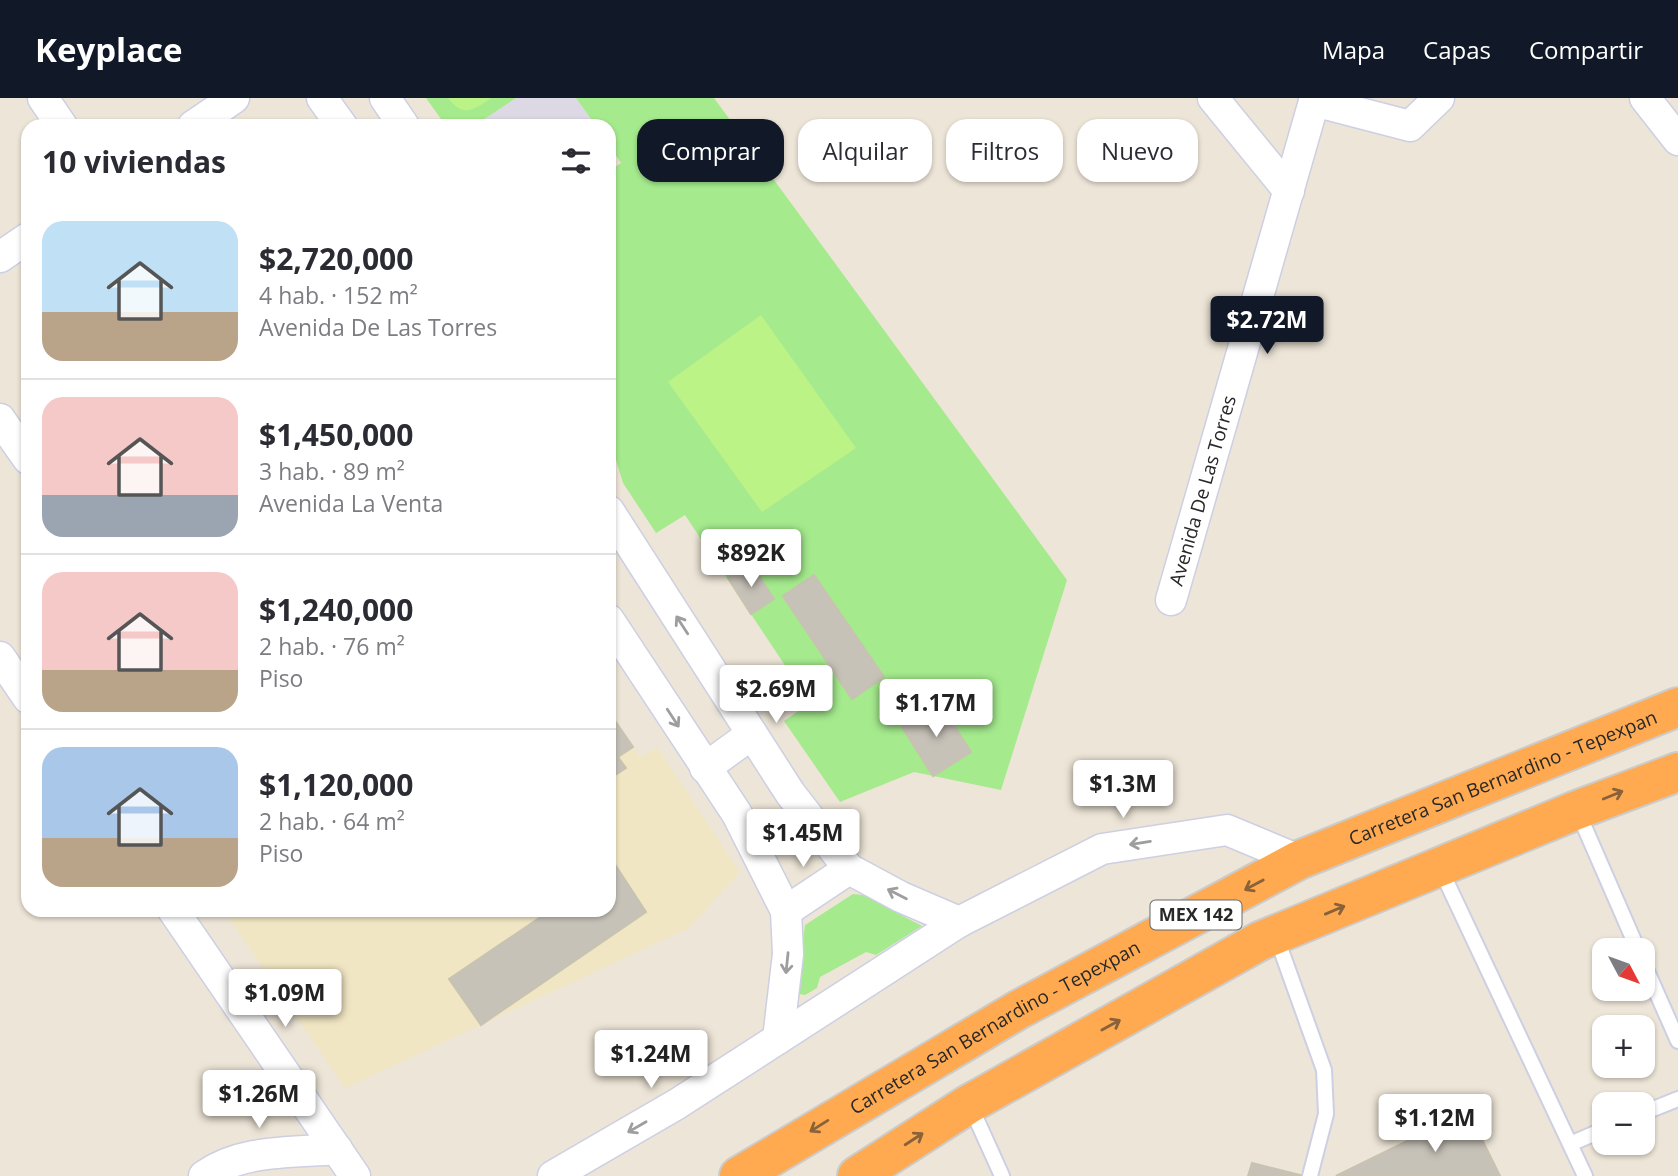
<!DOCTYPE html>
<html lang="es">
<meta charset="utf-8">
<style>
body{margin:0;font-family:"Open Sans",sans-serif;background:#f7f7f7;color:#2b2b33;height:100vh;display:flex;flex-direction:column;font-size:26px;white-space:nowrap}
*{box-sizing:border-box;margin:0}
p{font-size:23px;color:#7c7c81}
.icon{flex:none;width:38px;height:38px;fill:none;stroke:currentColor;stroke-width:2;stroke-linecap:round;stroke-linejoin:round}
.map{position:relative;flex:1;overflow:hidden}
.panel{position:absolute;left:21px;top:21px;width:595px;height:798px;display:flex;flex-direction:column;background:#fff;border-radius:21px;box-shadow:0 2px 5px #0004}
.panel>*{flex:none}
.guide{position:absolute;left:637px;top:21px;width:665px;height:63px;display:flex;gap:14px}
.needle{width:46px;rotate:131deg}
.buttons{position:absolute;left:1592px;top:840px;display:grid;gap:14px}
.buttons a{display:grid;place-items:center;width:63px;height:63px;border-radius:14px;background:#fff;box-shadow:0 2px 5px #0004;font-size:35px}
.price{position:absolute;translate:-50% -60px;padding:0 16px;border-radius:7px;background:#fff;color:#222;font-size:23px;line-height:46px;filter:drop-shadow(0 2px 4px #0008)}
.price::after{content:'';position:absolute;left:50%;top:42px;width:21px;height:16px;margin-left:-10px;background:inherit;clip-path:polygon(0 0,100% 0,50% 100%)}
.price.active{background:#111827;color:#fff}
ul{padding:0;list-style:none}
li{display:flex;align-items:center;gap:21px;height:175px;padding:0 21px}
li+li{border-top:2px solid #e1e1e2}
li span{display:grid;place-items:center;flex:none;width:196px;height:140px;border-radius:21px;color:#555}
li>.icon{margin-inline-start:auto}
span .icon{width:84px;height:84px;fill:#fffc;stroke-width:1}
li b{font-size:30px}
h2{display:flex;justify-content:space-between;align-items:center;height:84px;padding:0 21px;font-size:30px}
.pill{padding:0 24px;border-radius:21px;background:#fff;box-shadow:0 2px 5px #0004;font-size:24px;line-height:63px}
.pill.active{background:#111827;color:#fff}
header{display:flex;align-items:center;gap:42px;box-sizing:border-box;height:98px;padding:0 35px;background:#111827;color:#fff}
header strong{font-size:33px}
nav{display:flex;gap:38px;margin-inline-start:auto;font-size:24px}
.map>svg:first-child{display:block}
</style>
<header>
<strong>Keyplace</strong>
<nav><a>Mapa</a><a>Capas</a><a>Compartir</a></nav>
</header>
<div class="map">
<svg width="1678" height="1078" viewBox="0 0 1678 1078">
<rect width="100%" height="100%" fill="#ede5d7"/>
<path fill="#ddd9e4" d="M 516,0 L 576,0 L 596,28 L 474,28 Z"/>
<path fill="#f1e6c4" d="M 609,614 L 640,660 L 657,649 L 740,774 L 689,830 L 345,990 L 228,819 L 232,812 L 609,812 Z"/>
<path fill="#a5ea8d" d="M 426,0 L 516,0 L 474,28 L 446,28 Z
M 576,0 L 714,0 L 1067,482 L 1001,692 L 914,674 L 840,704 L 784,623 L 810,605 L 685,417 L 656,435 L 623,385 L 609,339 L 609,73 L 621,65 L 609,47 L 609,28 L 596,28 Z
M 853,796 L 863,797 L 922,828 L 876,857 L 866,854 L 820,879 L 817,890 L 805,897 L 799,896 L 797,891 L 805,827 Z"/>
<path fill="#bcf387" d="M 448,0 L 491,0 C 474,12 463,20 448,0 Z
M 761,217 L 856,350 L 762,414 L 668,284 Z"/>
<path fill="#c7c2b8" stroke="#c8c2b1" stroke-width="2" d="M 751,466 L 774,501 L 751,516 L 728,480 Z
M 814,477 L 884,579 L 852,601 L 783,498 Z
M 939,604 L 971,654 L 933,678 L 902,629 Z
M 609,614 L 633,649 L 618,659 L 626,670 L 609,681 Z
M 616,768 L 646,814 L 481,927 L 449,881 L 551,812 L 609,812 L 609,773 Z
M 1468,1013 L 1500,1078 L 1336,1078 Z
M 1252,1065 L 1304,1078 L 1248,1078 Z"/>
<g fill="none" stroke-linecap="round" stroke-linejoin="round">
<g stroke="#cdcfe3" stroke-width="18">
<path id="lane" d="M 1577,712 L 1638,852
M 1440,770 L 1585,1078
M 1276,838 L 1324,972 L 1326,1016 L 1310,1078
M 1643,864 L 1678,943
M 970,1007 L 1002,1078
M 1643,1015 L 1678,1001
M 1570,1046 L 1605,1031"/>
</g>
<g stroke="#cdcfe3" stroke-width="33">
<g id="street">
<path d="M 43,0 L 62,28"/>
<path d="M 322,0 L 342,28"/>
<path d="M 385,0 L 404,28"/>
<path d="M 1213,0 L 1289,93"/>
<path d="M 1645,0 L 1678,42"/>
<path d="M 1314,3 L 1410,28 L 1439,0"/>
<path d="M 193,28 L 234,0"/>
<path d="M 0,159 L 28,140"/>
<path d="M 0,321 L 28,361"/>
<path d="M 609,413 L 790,695 L 849,771 L 901,799 L 959,824"/>
<path id="s1" d="M 1171,502 L 1315,0"/>
<path d="M 609,522 L 737,716 L 786,813 L 788,856 L 778,941"/>
<path d="M 0,559 L 28,600"/>
<path d="M 705,670 L 752,636"/>
<path d="M 173,812 L 355,1078"/>
<path d="M 786,813 L 849,771"/>
<path d="M 204,1078 C 242,1051 292,1055 337,1051"/>
<path d="M 553,1078 L 677,1006 L 959,824 L 1102,751 L 1227,732 L 1299,762"/>
</g>
</g>
<g stroke="#cbcbcb" stroke-width="42">
<g id="highway">
<path id="s2" d="M 739,1078 L 1018,912 L 1299,762 L 1678,609"/>
<path d="M 857,1078 L 969,1006 L 1260,843 L 1577,712 L 1678,674"/>
</g>
</g>
<use href="#lane" stroke="#fff" stroke-width="14"/>
<use href="#street" stroke="#fff" stroke-width="30"/>
<use href="#highway" stroke="#ffaa50" stroke-width="38"/>
</g>
<defs><path id="oneway-shaft" d="M-6 0H5M1.5-3L5.5 0L1.5 3" fill="none" stroke-width="1.6" stroke-linecap="round" stroke-linejoin="round" transform="scale(1.75)"/></defs>
<g stroke="#9e9e9e">
<use href="#oneway-shaft" transform="translate(682 527) rotate(-123)"/>
<use href="#oneway-shaft" transform="translate(673 620) rotate(57)"/>
<use href="#oneway-shaft" transform="translate(1140 745) rotate(171)"/>
<use href="#oneway-shaft" transform="translate(897 796) rotate(-153)"/>
<use href="#oneway-shaft" transform="translate(787 865) rotate(96)"/>
<use href="#oneway-shaft" transform="translate(637 1029) rotate(150)"/>
</g>
<g stroke="#89623a">
<use href="#oneway-shaft" transform="translate(1613 697) rotate(-22)"/>
<use href="#oneway-shaft" transform="translate(1254 787) rotate(152)"/>
<use href="#oneway-shaft" transform="translate(1335 812) rotate(-23)"/>
<use href="#oneway-shaft" transform="translate(1111 927) rotate(-29)"/>
<use href="#oneway-shaft" transform="translate(819 1028) rotate(148)"/>
<use href="#oneway-shaft" transform="translate(914 1041) rotate(-33)"/>
</g>
<g text-anchor="middle" stroke-width="7" stroke-linejoin="round" paint-order="stroke">
<rect fill="#fff" stroke="#686868" stroke-width="2" x="1150.5" y="802.5" width="91" height="29" rx="5"/>
<g font-size="18" font-weight="bold" fill="#282828">
<text x="1196" y="823">MEX 142</text>
</g>
<g font-size="19" fill="#282828" stroke="#fff">
<text dy="7" stroke="none"><textPath href="#s1" startOffset="114">Avenida De Las Torres</textPath></text>
<text dy="7" stroke="none"><textPath href="#s2" startOffset="863">Carretera San Bernardino - Tepexpan</textPath></text>
<text dy="7" stroke="none"><textPath href="#s2" startOffset="296">Carretera San Bernardino - Tepexpan</textPath></text>
</g>
</g>
</svg>
<div class="buttons">
<a><svg class="needle" viewBox="-14 -14 28 28"><path d="M0-13l5 13h-10z" fill="#e53935"/><path d="M0 13l5-13h-10z" fill="#7c7c81"/></svg></a>
<a>+</a>
<a>−</a>
</div>
<b class="price active" style="left:1267px;top:258px">$2.72M</b>
<b class="price" style="left:751px;top:491px">$892K</b>
<b class="price" style="left:776px;top:627px">$2.69M</b>
<b class="price" style="left:936px;top:641px">$1.17M</b>
<b class="price" style="left:1123px;top:722px">$1.3M</b>
<b class="price" style="left:803px;top:771px">$1.45M</b>
<b class="price" style="left:285px;top:931px">$1.09M</b>
<b class="price" style="left:651px;top:992px">$1.24M</b>
<b class="price" style="left:259px;top:1032px">$1.26M</b>
<b class="price" style="left:1435px;top:1056px">$1.12M</b>
<div class="guide">
<a class="pill active">Comprar</a>
<a class="pill">Alquilar</a>
<a class="pill">Filtros</a>
<a class="pill">Nuevo</a>
</div>
<section class="panel">
<h2>10 viviendas<svg class="icon" aria-label="filters" viewBox="0 0 24 24"><path d="M4 7h16M4 17h16"/><circle cx="9" cy="7" r="2"/><circle cx="15" cy="17" r="2"/></svg></h2>
<ul>
<li><span style="background:linear-gradient(#bfe0f5 65%,#b9a48a 0)"><svg class="icon" aria-label="home" viewBox="0 0 24 24"><path d="M3 11l9-7 9 7M6 9v11h12V9"/></svg></span><div><b>$2,720,000</b><p>4 hab. · 152 m²</p><p>Avenida De Las Torres</p></div></li>
<li><span style="background:linear-gradient(#f6c9c9 70%,#9aa5b1 0)"><svg class="icon" aria-label="home" viewBox="0 0 24 24"><path d="M3 11l9-7 9 7M6 9v11h12V9"/></svg></span><div><b>$1,450,000</b><p>3 hab. · 89 m²</p><p>Avenida La Venta</p></div></li>
<li><span style="background:linear-gradient(#f6c9c9 70%,#b9a48a 0)"><svg class="icon" aria-label="home" viewBox="0 0 24 24"><path d="M3 11l9-7 9 7M6 9v11h12V9"/></svg></span><div><b>$1,240,000</b><p>2 hab. · 76 m²</p><p>Piso</p></div></li>
<li><span style="background:linear-gradient(#a9c7e8 65%,#b9a48a 0)"><svg class="icon" aria-label="home" viewBox="0 0 24 24"><path d="M3 11l9-7 9 7M6 9v11h12V9"/></svg></span><div><b>$1,120,000</b><p>2 hab. · 64 m²</p><p>Piso</p></div></li>
</ul>
</section>
</div>
